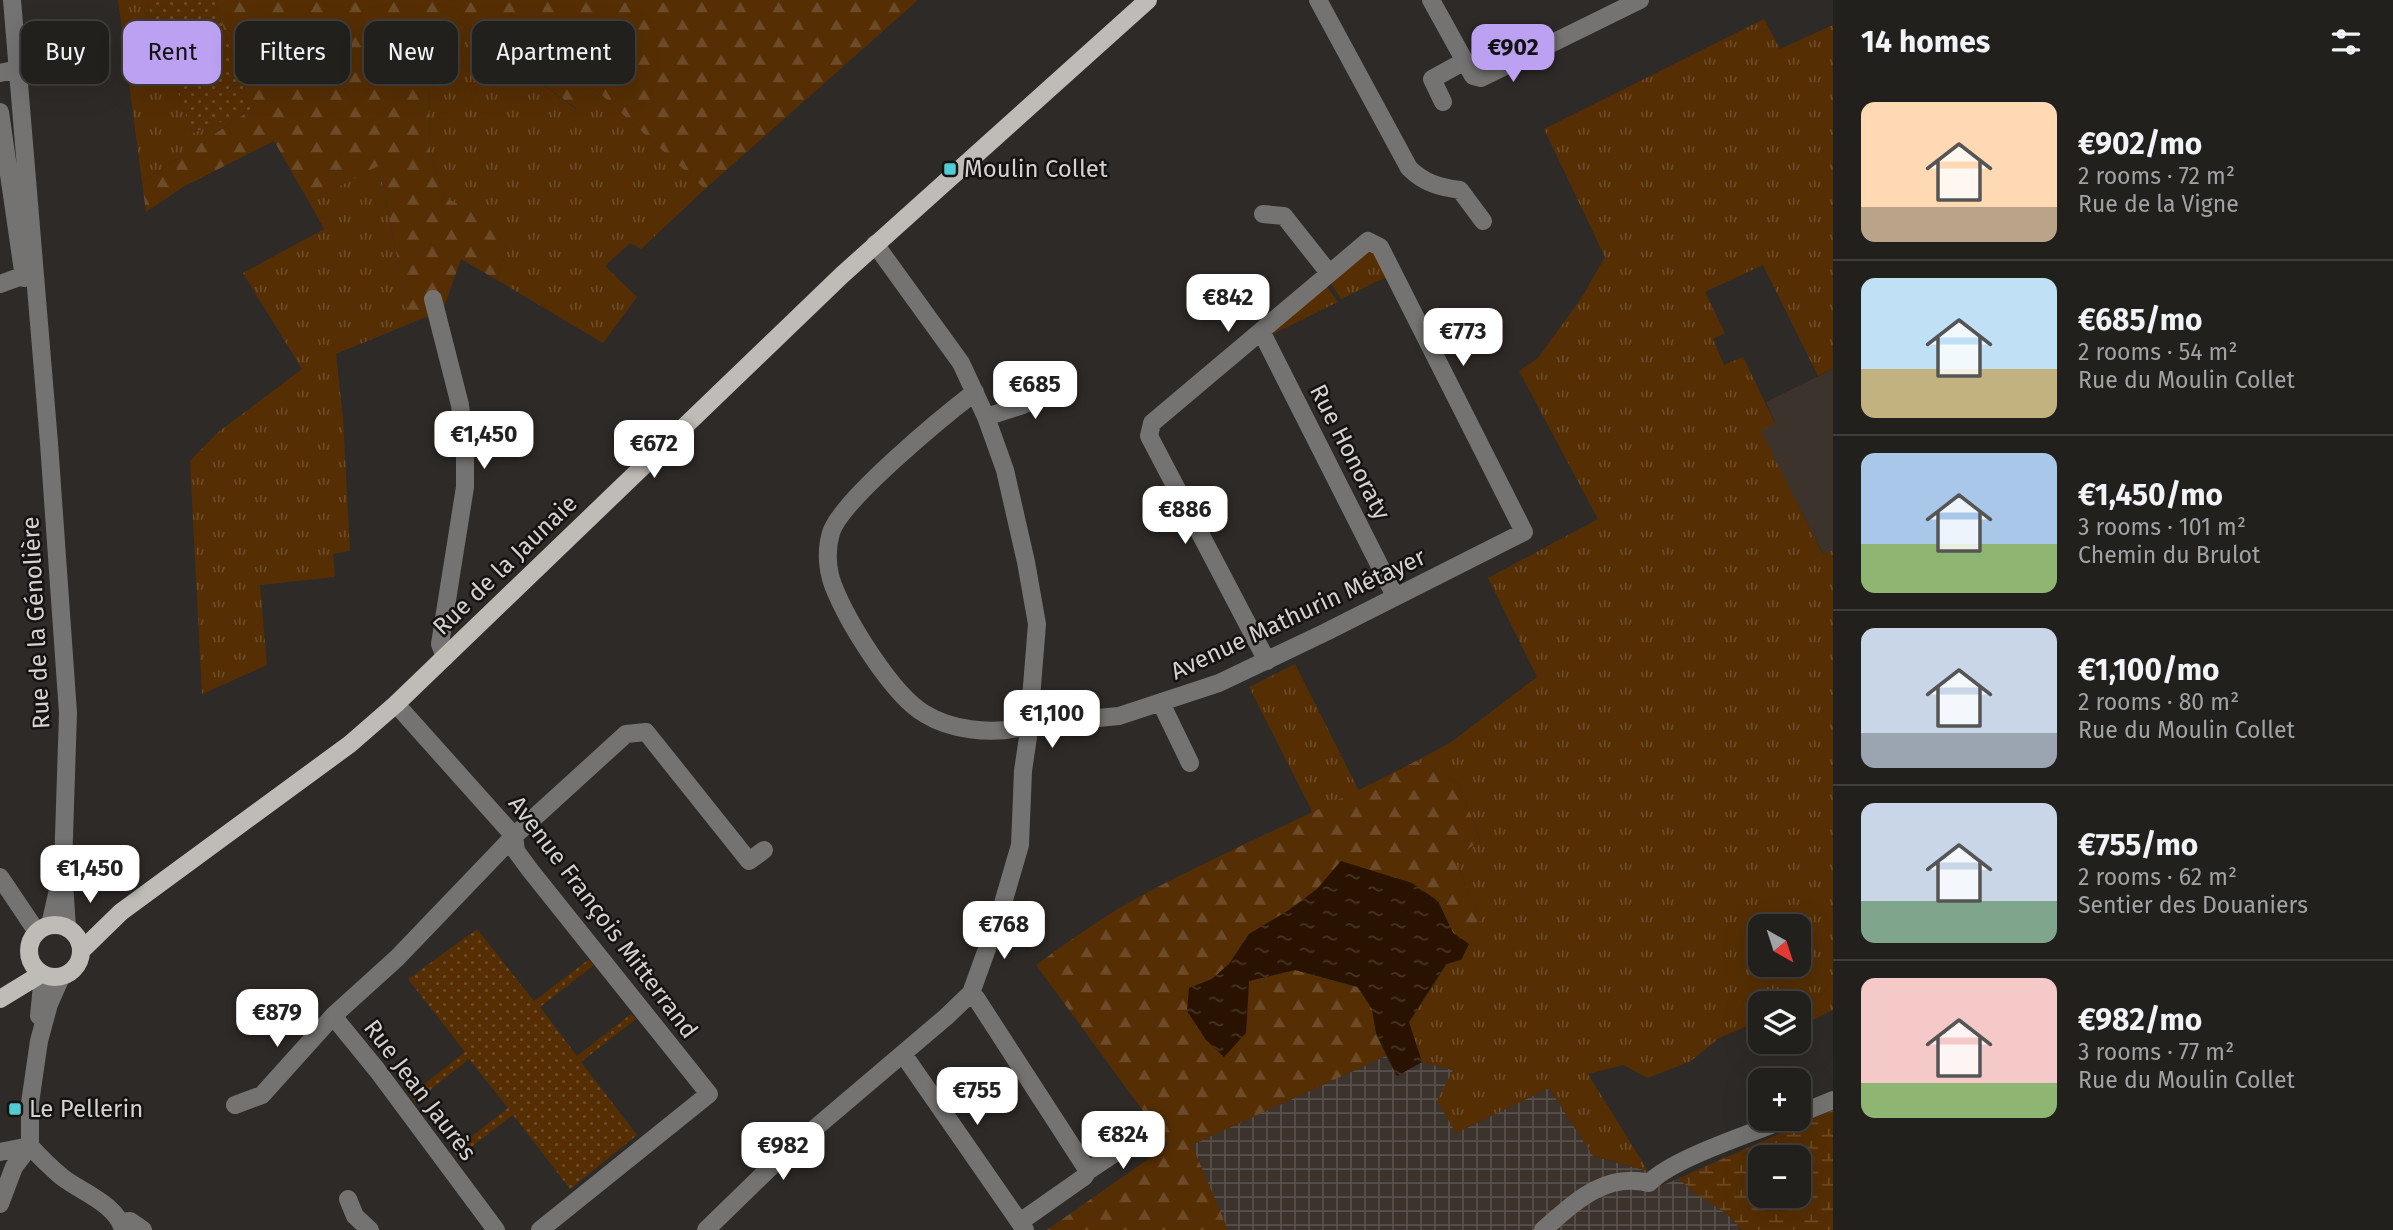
<!DOCTYPE html>
<meta charset="utf-8">
<style>
body{margin:0;font-family:"Fira Sans",sans-serif;background:#2a2826;color:#f1f3f6;height:100vh;display:flex;flex-direction:column;font-size:26px;white-space:nowrap}
*{box-sizing:border-box;margin:0}
p{font-size:23px;color:#a2a3a4}
.icon{flex:none;width:38px;height:38px;fill:none;stroke:currentColor;stroke-width:2;stroke-linecap:round;stroke-linejoin:round}
.map{position:relative;flex:1;overflow:hidden}
.side{display:flex;flex-direction:column;background:#22201d;width:560px}
.side>*{flex:none}
.hud{position:absolute;left:21px;top:21px;width:665px;height:63px;display:flex;gap:14px}
.needle{width:46px;rotate:141deg}
.fabs{position:absolute;left:1748px;top:914px;display:grid;gap:14px}
.fabs a{display:grid;place-items:center;width:63px;height:63px;border-radius:14px;background:#22201d;box-shadow:0 7px 28px #0002,0 0 0 2px #3f3e3b;font-size:35px}
.price{position:absolute;translate:-50% -60px;padding:0 16px;border-radius:14px;background:#fff;color:#222;font-size:23px;line-height:46px;filter:drop-shadow(0 2px 4px #0008)}
.price::after{content:'';position:absolute;left:50%;top:42px;width:21px;height:16px;margin-left:-10px;background:inherit;clip-path:polygon(0 0,100% 0,50% 100%)}
.price.current{background:#bca0f2;color:#111}
ul{padding:0;list-style:none}
li{display:flex;align-items:center;gap:21px;height:175px;padding:0 28px}
li+li{border-top:2px solid #3f3e3b}
li span{display:grid;place-items:center;flex:none;width:196px;height:140px;border-radius:14px;color:#555}
li>.icon{margin-inline-start:auto}
span .icon{width:84px;height:84px;fill:#fffc;stroke-width:1}
li b{font-size:30px}
h2{display:flex;justify-content:space-between;align-items:center;height:84px;padding:0 28px;font-size:30px}
.tag{padding:0 24px;border-radius:14px;background:#22201d;box-shadow:0 7px 28px #0002,0 0 0 2px #3f3e3b;font-size:24px;line-height:63px}
.tag.current{background:#bca0f2;color:#111}
main{display:flex;flex:1;min-height:0}
.map>svg:first-child{display:block}
</style>
<main>
<div class="map">
<svg width="1833" height="1230" viewBox="0 0 1833 1230">
<defs>
<pattern id="industrial-grid" width="8" height="8" patternUnits="userSpaceOnUse" patternTransform="scale(1.75)"><rect width="8" height="8" fill="#3c332c"/><path d="M0 4h8M4 0v8" fill="none" stroke="#57504a"/></pattern>
<pattern id="grass-tufts" width="24" height="20" patternUnits="userSpaceOnUse" patternTransform="scale(1.75)"><rect width="24" height="20" fill="#552e04"/><path d="M3 7l-1-3M5 7V3M7 7l1-3M15 17l-1-3M17 17v-4M19 17l1-3" fill="none" stroke="#6d4b28"/></pattern>
<pattern id="forest-firs" width="22" height="20" patternUnits="userSpaceOnUse" patternTransform="scale(1.75)"><rect width="22" height="20" fill="#552e04"/><path d="M5 1l3.5 6h-7zM16 11l3.5 6h-7z" fill="#6d4b28"/></pattern>
<pattern id="wetland-marsh" width="20" height="14" patternUnits="userSpaceOnUse" patternTransform="scale(1.75)"><rect width="20" height="14" fill="#552e04"/><path d="M1 5h8M5 5V1M11 12h8M15 12V8" fill="none" stroke="#6d4b28"/></pattern>
<pattern id="park-dots" width="8" height="8" patternUnits="userSpaceOnUse" patternTransform="scale(1.75)"><rect width="8" height="8" fill="#552e04"/><path d="M2 2h.1M6 6h.1" fill="none" stroke="#6d4b28" stroke-width="1.8" stroke-linecap="round"/></pattern>
<pattern id="water-ripples" width="26" height="14" patternUnits="userSpaceOnUse" patternTransform="scale(1.75)"><rect width="26" height="14" fill="#291300"/><path d="M2 4q2-2 4 0t4 0M15 11q2-2 4 0t4 0" fill="none" stroke="#473424"/></pattern>
</defs>
<rect width="100%" height="100%" fill="#2e2a27"/>
<path fill="#3c332c" d="M 1833,369 L 1833,550 L 1824,555 L 1760,431 L 1775,422 L 1766,402 Z"/>
<path fill="url(#industrial-grid)" d="M 1386,1056 L 1397,1076 L 1422,1062 L 1454,1070 L 1456,1133 L 1549,1088 L 1593,1156 L 1648,1171 L 1663,1185 L 1679,1178 L 1686,1186 L 1734,1219 L 1741,1230 L 1228,1230 L 1191,1145 Z"/>
<path fill="url(#grass-tufts)" fill-rule="evenodd" d="M 118,0 L 146,0 L 192,133 L 251,110 L 142,182 Z
M 442,10 L 576,109 L 596,90 L 705,189 L 641,249 L 630,243 L 605,266 L 637,297 L 603,343 L 497,280 L 506,248 L 490,220 L 444,197 L 430,152 L 429,82 L 432,35 Z
M 1764,19 L 1780,49 L 1833,25 L 1833,369 L 1818,376 L 1763,265 L 1705,292 L 1725,333 L 1713,339 L 1724,365 L 1743,357 L 1775,423 L 1761,431 L 1823,554 L 1833,550 L 1833,1010 L 1801,1026 L 1799,1026 L 1799,1003 L 1760,1003 L 1760,1021 L 1719,1038 L 1691,1061 L 1648,1078 L 1623,1065 L 1588,1074 L 1648,1171 L 1593,1156 L 1549,1088 L 1456,1133 L 1437,1101 L 1453,1070 L 1422,1062 L 1409,1023 L 1447,964 L 1461,959 L 1481,918 L 1454,860 L 1480,840 L 1459,783 L 1416,761 L 1450,743 L 1537,677 L 1488,578 L 1598,519 L 1519,371 L 1538,358 L 1582,297 L 1605,257 L 1544,129 ZM 1760,926 L 1799,926 L 1799,964 L 1760,964 Z
M 387,161 L 382,185 L 411,323 L 336,354 L 343,418 L 350,551 L 333,554 L 335,577 L 260,585 L 267,665 L 202,694 L 190,461 L 217,433 L 302,369 L 243,273 L 324,229 L 309,202 Z
M 1371,248 L 1388,276 L 1341,299 L 1330,282 Z
M 1326,285 L 1338,302 L 1273,334 L 1273,332 Z
M 1295,664 L 1359,791 L 1313,813 L 1249,687 Z"/>
<path fill="url(#forest-firs)" d="M 214,0 L 918,0 L 705,189 L 596,90 L 577,109 L 442,10 L 432,35 L 429,82 L 430,152 L 444,197 L 490,220 L 506,248 L 497,280 L 461,259 L 443,310 L 411,323 L 382,185 L 386,162 L 309,202 L 274,141 L 183,187 L 146,212 L 142,182 L 251,110 Z
M 1416,761 L 1459,783 L 1480,840 L 1454,860 L 1481,918 L 1469,944 L 1453,933 L 1438,901 L 1341,861 L 1317,889 L 1289,910 L 1249,934 L 1229,964 L 1212,979 L 1189,988 L 1246,1033 L 1249,981 L 1295,970 L 1357,987 L 1372,1009 L 1376,1033 L 1386,1056 L 1192,1145 L 1228,1230 L 1047,1230 L 1168,1145 L 1036,965 C 1072,939 1108,913 1148,892 C 1236,846 1328,807 1416,761 Z"/>
<path fill="url(#wetland-marsh)" fill-rule="evenodd" d="M 1833,1110 L 1833,1230 L 1741,1230 C 1726,1206 1696,1200 1679,1178 ZM 1760,1157 L 1799,1157 L 1799,1195 L 1760,1195 Z"/>
<path fill="url(#park-dots)" d="M 146,0 L 214,0 L 251,110 L 192,133 Z
M 477,929 L 534,1001 L 588,960 L 594,965 L 540,1007 L 577,1056 L 631,1014 L 636,1019 L 581,1062 L 637,1135 L 570,1189 L 513,1115 L 458,1157 L 453,1151 L 508,1108 L 469,1059 L 415,1102 L 410,1095 L 465,1052 L 408,979 Z"/>
<path fill="url(#water-ripples)" d="M 1341,861 L 1412,883 L 1438,901 L 1453,933 L 1469,944 L 1461,960 L 1446,964 L 1409,1022 L 1422,1062 L 1397,1076 L 1376,1033 L 1372,1009 L 1358,987 L 1295,970 L 1249,981 L 1246,1033 L 1224,1057 L 1206,1040 L 1187,1011 L 1189,988 L 1212,979 L 1229,964 L 1249,934 L 1289,910 L 1317,889 Z"/>
<g fill="none" stroke-linecap="round" stroke-linejoin="round">
<path stroke="#757371" stroke-width="18" d="M 12,0 L 49,443 L 68,713 L 63,867 L 67,928
M 1318,0 L 1409,168 C 1424,183 1439,187 1460,190 L 1483,221
M 1431,0 L 1473,76 L 1481,78 L 1640,0
M 0,73 L 18,69
M 1443,102 L 1432,79 L 1463,62
M 0,112 L 24,278
M 1263,214 L 1284,216 L 1329,273
M 875,244 L 961,363 L 986,417 L 1005,470 L 1026,562 L 1037,624 L 1030,711
M 0,284 L 33,272
M 433,299 L 460,405 L 465,451 L 465,487 L 440,644 L 445,657
M 1261,331 L 1395,596
M 975,392 C 945,415 840,501 831,533 C 826,549 827,569 833,585 C 847,621 892,695 925,714 C 951,730 989,734 1018,728
M 986,417 L 1023,405 L 1068,383
M 1161,703 L 1190,763
M 396,704 L 514,836 L 516,851 L 530,870 L 709,1094 L 540,1230
M 1045,723 L 1119,716 L 1219,683 L 1326,632 L 1524,532 L 1380,247 L 1368,241 L 1152,423 L 1149,436 L 1267,661
M 0,877 L 37,932
M 50,925 L 60,881
M 971,993 L 976,998 L 1088,1171 L 1084,1177 L 1020,1222
M 39,1016 L 43,975
M 903,1054 L 1025,1230
M 235,1105 L 262,1095 L 333,1016
M 1799,1114 L 1833,1100
M 30,1146 C 40,1157 50,1167 62,1177 C 81,1192 117,1204 123,1230
M 0,1152 L 30,1146
M 1088,1171 L 1136,1139
M 348,1199 L 355,1216 L 370,1230
M 0,1204 L 14,1167 L 30,1146 L 30,1103 L 39,1041 L 49,1004 L 61,977
M 121,1222 L 130,1221 L 143,1230
M 496,1230 L 377,1070 L 333,1016 L 397,958 L 514,836 L 626,734 L 646,732 L 749,861 L 764,850
M 706,1230 L 780,1158 L 946,1017 L 971,993 L 1001,910 L 1020,845 L 1023,771 L 1028,737
M 1543,1230 C 1574,1203 1604,1172 1649,1183 C 1673,1158 1753,1133 1789,1118"/>
<path stroke="#bfbbb7" stroke-width="18" d="M29 951a26 26 0 1 1 52 0a26 26 0 1 1-52 0Z
M 82,950 L 121,912 L 350,744 L 396,704 L 842,275 L 1148,0
M 0,999 L 41,974"/>
</g>
<g fill="#51ccd2" stroke="#151312" stroke-width="2.5">
<rect x="943" y="162" width="14" height="14" rx="3.5"/>
<rect x="8" y="1102" width="14" height="14" rx="3.5"/>
</g>
<g text-anchor="middle" stroke-width="5" stroke-linejoin="round" paint-order="stroke">
<g font-size="24" fill="#d5d2d0" stroke="#151312" text-anchor="start">
<text x="964" y="177">Moulin Collet</text>
<text x="29" y="1117">Le Pellerin</text>
</g>
<g font-size="24" fill="#d5d2d0" stroke="#151312">
<text transform="translate(1350 452) rotate(63)" y="8">Rue Honoraty</text>
<text transform="translate(505 565) rotate(-44)" y="8">Rue de la Jaunaie</text>
<text transform="translate(1298 614) rotate(-25)" y="8">Avenue Mathurin Métayer</text>
<text transform="translate(36 623) rotate(-93)" y="8">Rue de la Génolière</text>
<text transform="translate(603 917) rotate(53)" y="8">Avenue François Mitterrand</text>
<text transform="translate(420 1090) rotate(53)" y="8">Rue Jean Jaurès</text>
</g>
</g>
</svg>
<div class="fabs">
<a><svg class="needle" viewBox="-14 -14 28 28"><path d="M0-13l5 13h-10z" fill="#e53935"/><path d="M0 13l5-13h-10z" fill="#a2a3a4"/></svg></a>
<a><svg class="icon" aria-label="layers" viewBox="0 0 24 24"><path d="M12 4l9 5-9 5-9-5zM3 14l9 5 9-5"/></svg></a>
<a>+</a>
<a>−</a>
</div>
<b class="price current" style="left:1513px;top:84px">€902</b>
<b class="price" style="left:1228px;top:334px">€842</b>
<b class="price" style="left:1463px;top:368px">€773</b>
<b class="price" style="left:1035px;top:421px">€685</b>
<b class="price" style="left:484px;top:471px">€1,450</b>
<b class="price" style="left:654px;top:480px">€672</b>
<b class="price" style="left:1185px;top:546px">€886</b>
<b class="price" style="left:1052px;top:750px">€1,100</b>
<b class="price" style="left:90px;top:905px">€1,450</b>
<b class="price" style="left:1004px;top:961px">€768</b>
<b class="price" style="left:277px;top:1049px">€879</b>
<b class="price" style="left:977px;top:1127px">€755</b>
<b class="price" style="left:1123px;top:1171px">€824</b>
<b class="price" style="left:783px;top:1182px">€982</b>
<div class="hud">
<a class="tag">Buy</a>
<a class="tag current">Rent</a>
<a class="tag">Filters</a>
<a class="tag">New</a>
<a class="tag">Apartment</a>
</div>
</div>
<section class="side">
<h2>14 homes<svg class="icon" aria-label="filters" viewBox="0 0 24 24"><path d="M4 7h16M4 17h16"/><circle cx="9" cy="7" r="2"/><circle cx="15" cy="17" r="2"/></svg></h2>
<ul>
<li><span style="background:linear-gradient(#ffd9b3 75%,#b9a48a 0)"><svg class="icon" aria-label="home" viewBox="0 0 24 24"><path d="M3 11l9-7 9 7M6 9v11h12V9"/></svg></span><div><b>€902/mo</b><p>2 rooms · 72 m²</p><p>Rue de la Vigne</p></div></li>
<li><span style="background:linear-gradient(#bfe0f5 65%,#c2b280 0)"><svg class="icon" aria-label="home" viewBox="0 0 24 24"><path d="M3 11l9-7 9 7M6 9v11h12V9"/></svg></span><div><b>€685/mo</b><p>2 rooms · 54 m²</p><p>Rue du Moulin Collet</p></div></li>
<li><span style="background:linear-gradient(#a9c7e8 65%,#8fb573 0)"><svg class="icon" aria-label="home" viewBox="0 0 24 24"><path d="M3 11l9-7 9 7M6 9v11h12V9"/></svg></span><div><b>€1,450/mo</b><p>3 rooms · 101 m²</p><p>Chemin du Brulot</p></div></li>
<li><span style="background:linear-gradient(#c9d6e8 75%,#9aa5b1 0)"><svg class="icon" aria-label="home" viewBox="0 0 24 24"><path d="M3 11l9-7 9 7M6 9v11h12V9"/></svg></span><div><b>€1,100/mo</b><p>2 rooms · 80 m²</p><p>Rue du Moulin Collet</p></div></li>
<li><span style="background:linear-gradient(#c9d6e8 70%,#7fa58c 0)"><svg class="icon" aria-label="home" viewBox="0 0 24 24"><path d="M3 11l9-7 9 7M6 9v11h12V9"/></svg></span><div><b>€755/mo</b><p>2 rooms · 62 m²</p><p>Sentier des Douaniers</p></div></li>
<li><span style="background:linear-gradient(#f6c9c9 75%,#8fb573 0)"><svg class="icon" aria-label="home" viewBox="0 0 24 24"><path d="M3 11l9-7 9 7M6 9v11h12V9"/></svg></span><div><b>€982/mo</b><p>3 rooms · 77 m²</p><p>Rue du Moulin Collet</p></div></li>
</ul>
</section>
</main>
